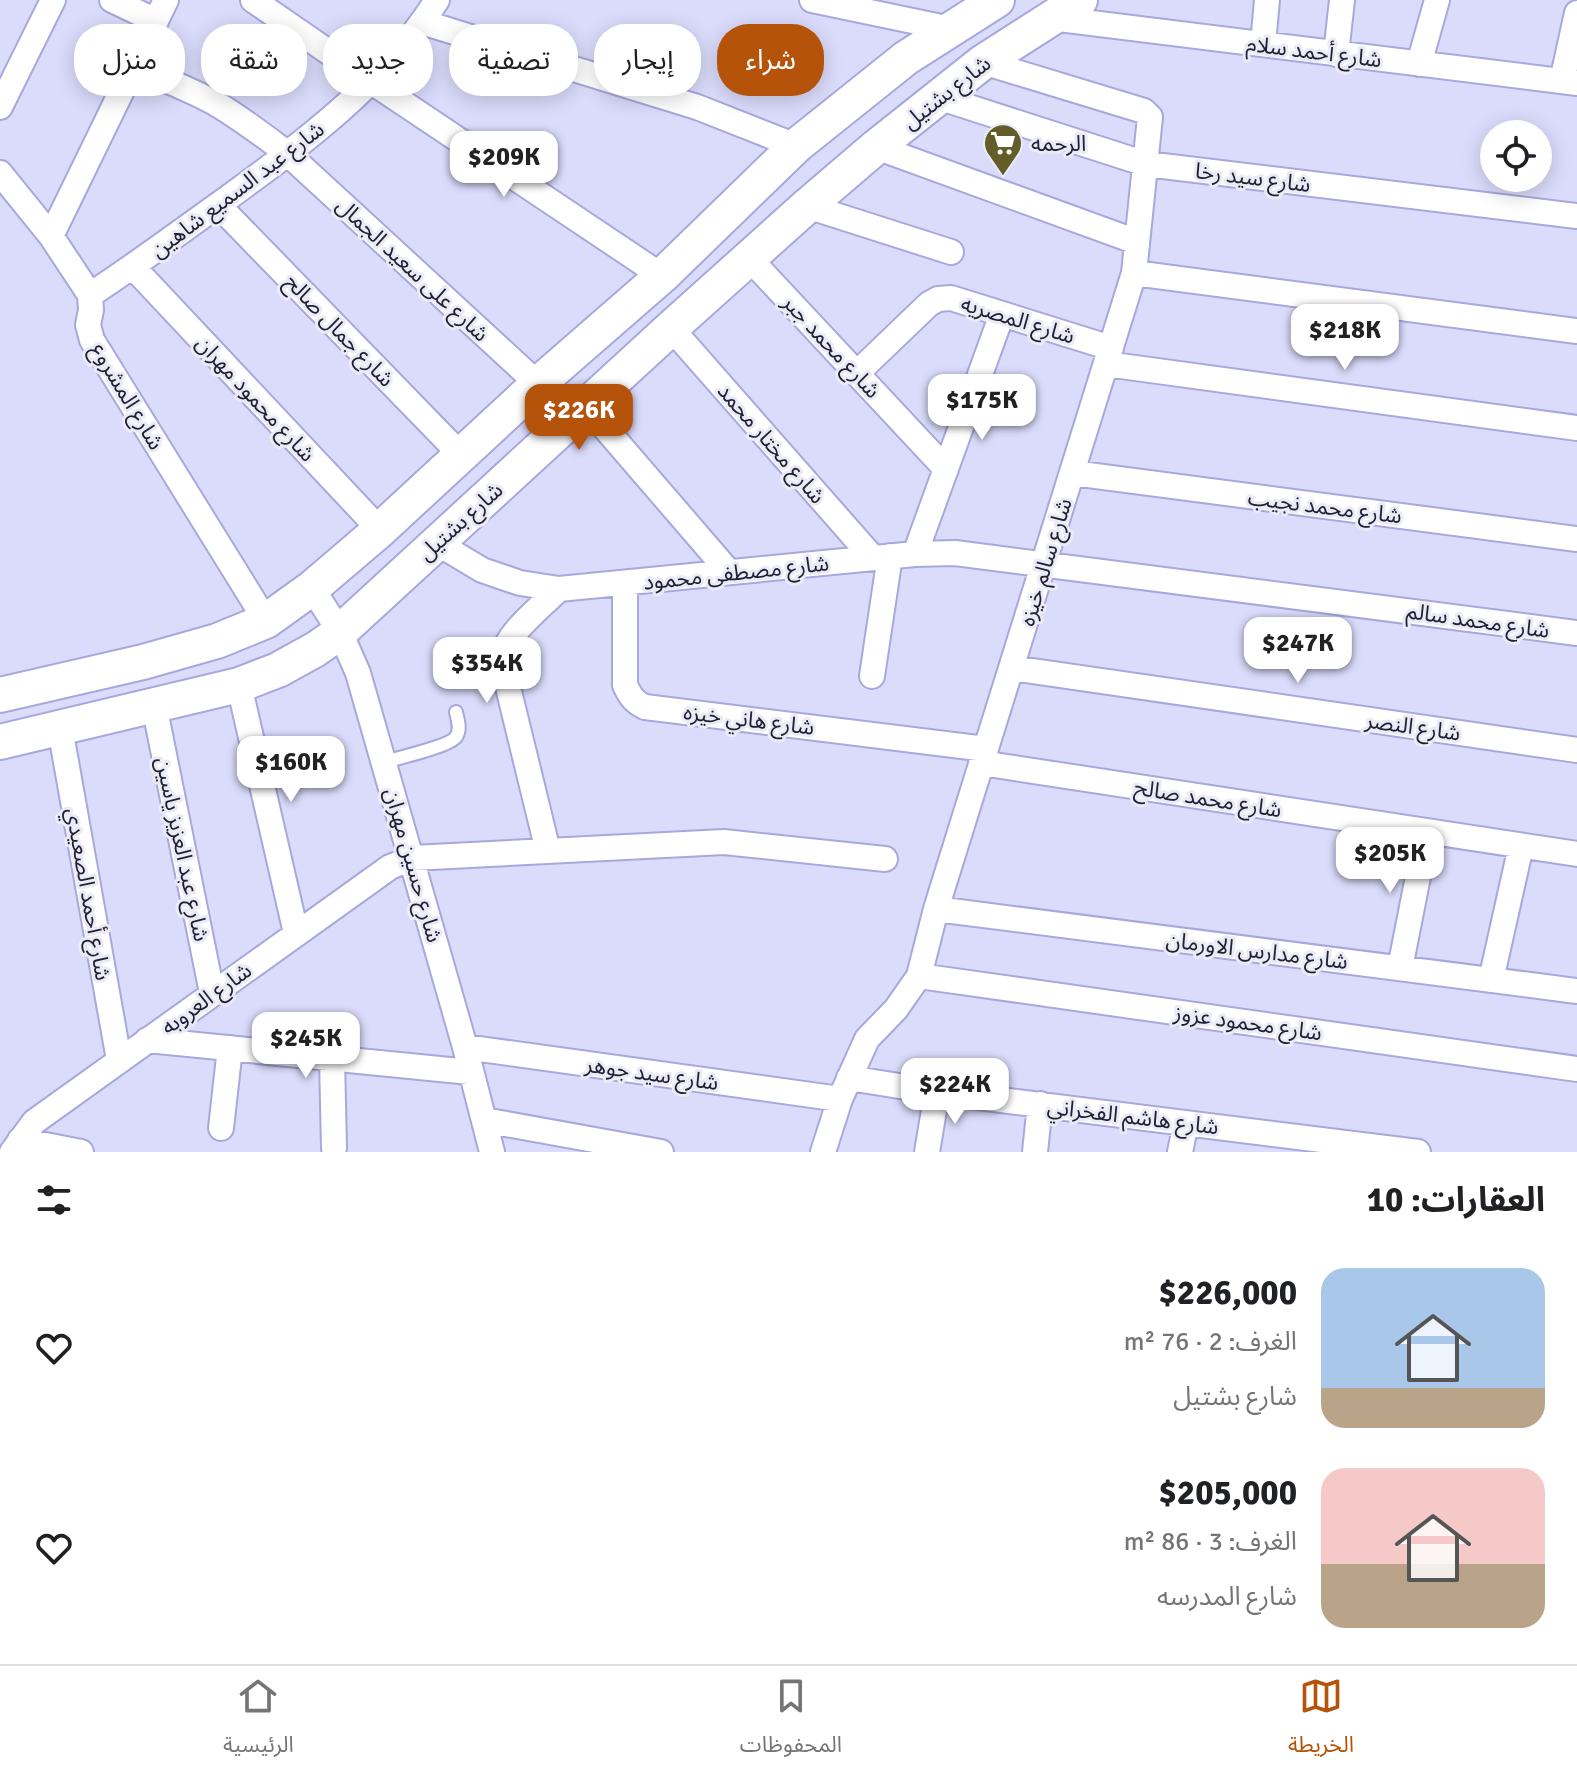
<!DOCTYPE html>
<html lang="ar">
<meta charset="utf-8">
<style>
body{margin:0;font-family:Signika,"Noto Sans Arabic",sans-serif;background:#f6f6f6;color:#202124;direction:rtl;height:100vh;display:flex;flex-direction:column;font-size:30px;white-space:nowrap}
*{box-sizing:border-box;margin:0}
p{font-size:26px;color:#757577}
.icon{flex:none;width:44px;height:44px;fill:none;stroke:currentColor;stroke-width:2;stroke-linecap:round;stroke-linejoin:round}
.map{position:relative;height:1152px;overflow:hidden;direction:ltr}
.side{display:flex;flex-direction:column;background:#fff;flex:1}
.side>*{flex:none}
.top-card{position:absolute;left:24px;top:24px;width:800px;height:72px;direction:rtl;display:flex;gap:16px}
.controls{position:absolute;left:1480px;top:120px;display:grid;gap:16px}
.controls a{display:grid;place-items:center;width:72px;height:72px;border-radius:50%;background:#fff;box-shadow:0 4px 20px #0003;font-size:40px}
.price{position:absolute;translate:-50% -68px;padding:0 18px;border-radius:16px;background:#fff;color:#222;font-size:26px;line-height:52px;filter:drop-shadow(0 2px 4px #0008)}
.price::after{content:'';position:absolute;left:50%;top:48px;width:24px;height:18px;margin-left:-12px;background:inherit;clip-path:polygon(0 0,100% 0,50% 100%)}
.price.selected{background:#b45309;color:#fff}
ul{padding:0;list-style:none}
li{display:flex;align-items:center;gap:24px;height:200px;padding:0 32px}
li span{display:grid;place-items:center;flex:none;width:224px;height:160px;border-radius:24px;color:#555}
li>.icon{margin-inline-start:auto}
span .icon{width:96px;height:96px;fill:#fffc;stroke-width:1}
li b{font-size:34px}
h2{display:flex;justify-content:space-between;align-items:center;height:96px;padding:0 32px;font-size:34px}
.pill{padding:0 28px;border-radius:32px;background:#fff;box-shadow:0 4px 20px #0003;font-size:28px;line-height:72px}
.pill.selected{background:#b45309;color:#fff}
.tab-bar{display:flex;justify-content:space-around;align-items:center;height:112px;border-top:2px solid #e0e0e0;background:#fff;font-size:22px;color:#757577}
.tab-bar a{display:grid;justify-items:center;gap:4px}
.tab-bar .selected{color:#b45309}
.map>svg:first-child{display:block}
</style>
<div class="map">
<svg width="1577" height="1152" viewBox="0 0 1577 1152">
<rect width="100%" height="100%" fill="#dbdcfc"/>
<g fill="none" stroke-linecap="round" stroke-linejoin="round">
<g stroke="#a7a8dc" stroke-width="16">
<path id="lane" d="M 384,762 C 398,758 450,746 456,737 C 461,730 458,721 456,712"/>
</g>
<g stroke="#a7a8dc" stroke-width="28">
<path id="street" d="M 112,0 L 156,21
M 253,0 L 372,82 L 662,276
M 812,0 L 951,29
M 1051,18 L 1577,83
M 422,22 L 697,107 L 796,146
M 1263,44 L 1267,0
M 1336,54 L 1342,0
M 1419,64 L 1437,0
M 134,68 C 162,78 189,89 215,103 C 241,118 264,136 288,154 L 538,384
M 1562,81 L 1577,13
M 938,97 L 1146,164 L 1577,216
M 0,107 L 53,0
M 876,147 L 1137,242
M 0,173 L 51,236 L 90,295 L 91,310 L 88,325 L 92,340 L 266,621
M 218,205 L 461,455
M 807,206 L 951,252
M 51,236 L 166,0
M 749,258 L 946,469
M 133,267 L 380,530
M 1134,273 L 1577,331
M 90,295 C 136,265 180,232 225,200 C 303,143 385,83 437,0
M 671,328 L 873,558
M 1106,364 L 1577,428
M 857,373 L 929,304 L 938,299 L 951,298 L 1111,348
M 586,406 L 729,572
M 1073,473 L 1577,539
M 437,543 L 482,570 L 520,583 L 559,589 L 915,554 L 955,553 L 1577,633
M 915,554 L 1002,314
M 625,583 L 625,685 C 630,696 634,702 645,707 L 986,749
M 312,588 L 340,632 L 358,673 L 465,1047 L 492,1152
M 1012,668 L 1577,750
M 872,676 L 890,556
M 239,685 L 296,933
M 154,705 L 212,993
M 60,728 L 119,1060
M 981,763 L 1577,854
M 548,851 L 504,671 C 503,662 503,653 507,645 C 514,628 545,603 559,589
M 936,909 L 1577,991
M 1400,968 L 1427,831
M 919,976 L 1577,1069
M 1491,980 L 1521,846
M 147,1040 L 470,1072
M 465,1047 L 840,1099
M 332,1058 L 334,1148
M 849,1078 L 937,1092 L 1418,1152
M 484,1120 L 661,1152
M 221,1128 L 230,1048
M 20,1140 L 81,1152
M 12,1152 L 34,1122 L 390,867 L 412,858 L 724,842 L 885,859
M 823,1152 L 840,1099 L 867,1039 L 896,1009 L 919,976 L 936,909 L 1134,273 L 1150,117 L 1144,111 L 983,62
M 927,1152 L 937,1092
M 1035,1152 L 1040,1104
M 1180,1152 L 1186,1123"/>
</g>
<g stroke="#a7a8dc" stroke-width="38">
<path id="secondary" d="M 0,695 L 143,662 L 217,641 L 266,621 L 312,588 L 380,530 L 538,384 L 662,276 L 796,146 L 906,58 L 997,0
M 0,742 L 239,685 L 278,670 L 316,649 L 340,632 L 671,328 L 807,206 L 876,147 L 983,62 L 1080,0"/>
</g>
<use href="#lane" stroke="#fff" stroke-width="12"/>
<use href="#street" stroke="#fff" stroke-width="24"/>
<use href="#secondary" stroke="#fff" stroke-width="34"/>
</g>
<defs>
<g id="supermarket-pin" transform="scale(2)"><path d="M0 17L-7.5 6A9.5 9.5 0 1 1 7.5 6Z" fill="#625d29" stroke="#ebebf6"/><path d="M-6-5.5h2.5l.6 2H6L4.5 2H-2.5L-4.4-4H-6ZM-1.5 3.2a1.3 1.3 0 1 0 .1 0ZM3 3.2a1.3 1.3 0 1 0 .1 0Z" fill="#fff"/></g>
</defs>
<g fill-rule="evenodd">
<use href="#supermarket-pin" x="1003" y="143"/>
</g>
<g text-anchor="middle" stroke-width="6" stroke-linejoin="round" paint-order="stroke">
<g font-size="22" fill="#212135" stroke="#ebebf6">
<text transform="translate(1314 51) rotate(7)" y="8">شارع أحمد سلام</text>
<text transform="translate(946 92) rotate(-38)" y="8">شارع بشتيل</text>
<text transform="translate(1253 177) rotate(7)" y="8">شارع سيد رخا</text>
<text transform="translate(237 189) rotate(-37)" y="8">شارع عبد السميع شاهين</text>
<text transform="translate(413 269) rotate(43)" y="8">شارع على سعيد الجمال</text>
<text transform="translate(1018 319) rotate(17)" y="8">شارع المصريه</text>
<text transform="translate(340 330) rotate(46)" y="8">شارع جمال صالح</text>
<text transform="translate(832 346) rotate(47)" y="8">شارع محمد جبر</text>
<text transform="translate(128 396) rotate(59)" y="8">شارع المشروع</text>
<text transform="translate(256 398) rotate(47)" y="8">شارع محمود مهران</text>
<text transform="translate(772 443) rotate(49)" y="8">شارع مختار محمد</text>
<text transform="translate(1325 506) rotate(7)" y="8">شارع محمد نجيب</text>
<text transform="translate(460 521) rotate(-42)" y="8">شارع بشتيل</text>
<text transform="translate(1045 562) rotate(-73)" y="8">شارع سالم خيزه</text>
<text transform="translate(736 572) rotate(-6)" y="8">شارع مصطفى محمود</text>
<text transform="translate(1478 620) rotate(8)" y="8">شارع محمد سالم</text>
<text transform="translate(749 719) rotate(7)" y="8">شارع هاني خيزه</text>
<text transform="translate(1413 726) rotate(8)" y="8">شارع النصر</text>
<text transform="translate(1208 798) rotate(9)" y="8">شارع محمد صالح</text>
<text transform="translate(183 849) rotate(78)" y="8">شارع عبد العزيز ياسين</text>
<text transform="translate(414 865) rotate(74)" y="8">شارع حسين مهران</text>
<text transform="translate(89 894) rotate(80)" y="8">شارع أحمد الصعيدي</text>
<text transform="translate(1257 950) rotate(7)" y="8">شارع مدارس الاورمان</text>
<text transform="translate(206 998) rotate(-36)" y="8">شارع العروبه</text>
<text transform="translate(1248 1022) rotate(8)" y="8">شارع محمود عزوز</text>
<text transform="translate(652 1073) rotate(8)" y="8">شارع سيد جوهر</text>
<text transform="translate(1133 1116) rotate(7)" y="8">شارع هاشم الفخراني</text>
</g>
<g font-size="22" fill="#212135" stroke="#ebebf6" text-anchor="start">
<text x="1031" y="151">الرحمه</text>
</g>
</g>
</svg>
<div class="controls">
<a><svg class="icon" aria-label="locate" viewBox="0 0 24 24"><circle cx="12" cy="12" r="6"/><path d="M12 2v4M12 18v4M2 12h4M18 12h4"/></svg></a>
</div>
<b class="price" style="left:504px;top:199px">$209K</b>
<b class="price" style="left:1345px;top:372px">$218K</b>
<b class="price" style="left:982px;top:442px">$175K</b>
<b class="price selected" style="left:579px;top:452px">$226K</b>
<b class="price" style="left:1298px;top:685px">$247K</b>
<b class="price" style="left:487px;top:705px">$354K</b>
<b class="price" style="left:291px;top:804px">$160K</b>
<b class="price" style="left:1390px;top:895px">$205K</b>
<b class="price" style="left:306px;top:1080px">$245K</b>
<b class="price" style="left:955px;top:1126px">$224K</b>
<div class="top-card">
<a class="pill selected">شراء</a>
<a class="pill">إيجار</a>
<a class="pill">تصفية</a>
<a class="pill">جديد</a>
<a class="pill">شقة</a>
<a class="pill">منزل</a>
</div>
</div>
<section class="side">
<h2>العقارات: 10<svg class="icon" aria-label="filters" viewBox="0 0 24 24"><path d="M4 7h16M4 17h16"/><circle cx="9" cy="7" r="2"/><circle cx="15" cy="17" r="2"/></svg></h2>
<ul>
<li><span style="background:linear-gradient(#a9c7e8 75%,#b9a48a 0)"><svg class="icon" aria-label="home" viewBox="0 0 24 24"><path d="M3 11l9-7 9 7M6 9v11h12V9"/></svg></span><div><b>$226,000</b><p>الغرف: 2 · 76 m²</p><p>شارع بشتيل</p></div><svg class="icon" aria-label="heart" viewBox="0 0 24 24"><path d="M12 20l-8-8c-3-5 5-10 8-4 3-6 11-1 8 4z"/></svg></li>
<li><span style="background:linear-gradient(#f6c9c9 60%,#b9a48a 0)"><svg class="icon" aria-label="home" viewBox="0 0 24 24"><path d="M3 11l9-7 9 7M6 9v11h12V9"/></svg></span><div><b>$205,000</b><p>الغرف: 3 · 86 m²</p><p>شارع المدرسه</p></div><svg class="icon" aria-label="heart" viewBox="0 0 24 24"><path d="M12 20l-8-8c-3-5 5-10 8-4 3-6 11-1 8 4z"/></svg></li>
</ul>
</section>
<nav class="tab-bar">
<a class="selected"><svg class="icon" aria-label="map" viewBox="0 0 24 24"><path d="M3 6l6-2 6 2 6-2v14l-6 2-6-2-6 2zM9 4v14M15 6v14"/></svg>الخريطة</a>
<a><svg class="icon" aria-label="saved" viewBox="0 0 24 24"><path d="M7 4h10v16l-5-4-5 4z"/></svg>المحفوظات</a>
<a><svg class="icon" aria-label="home" viewBox="0 0 24 24"><path d="M3 11l9-7 9 7M6 9v11h12V9"/></svg>الرئيسية</a>
</nav>
